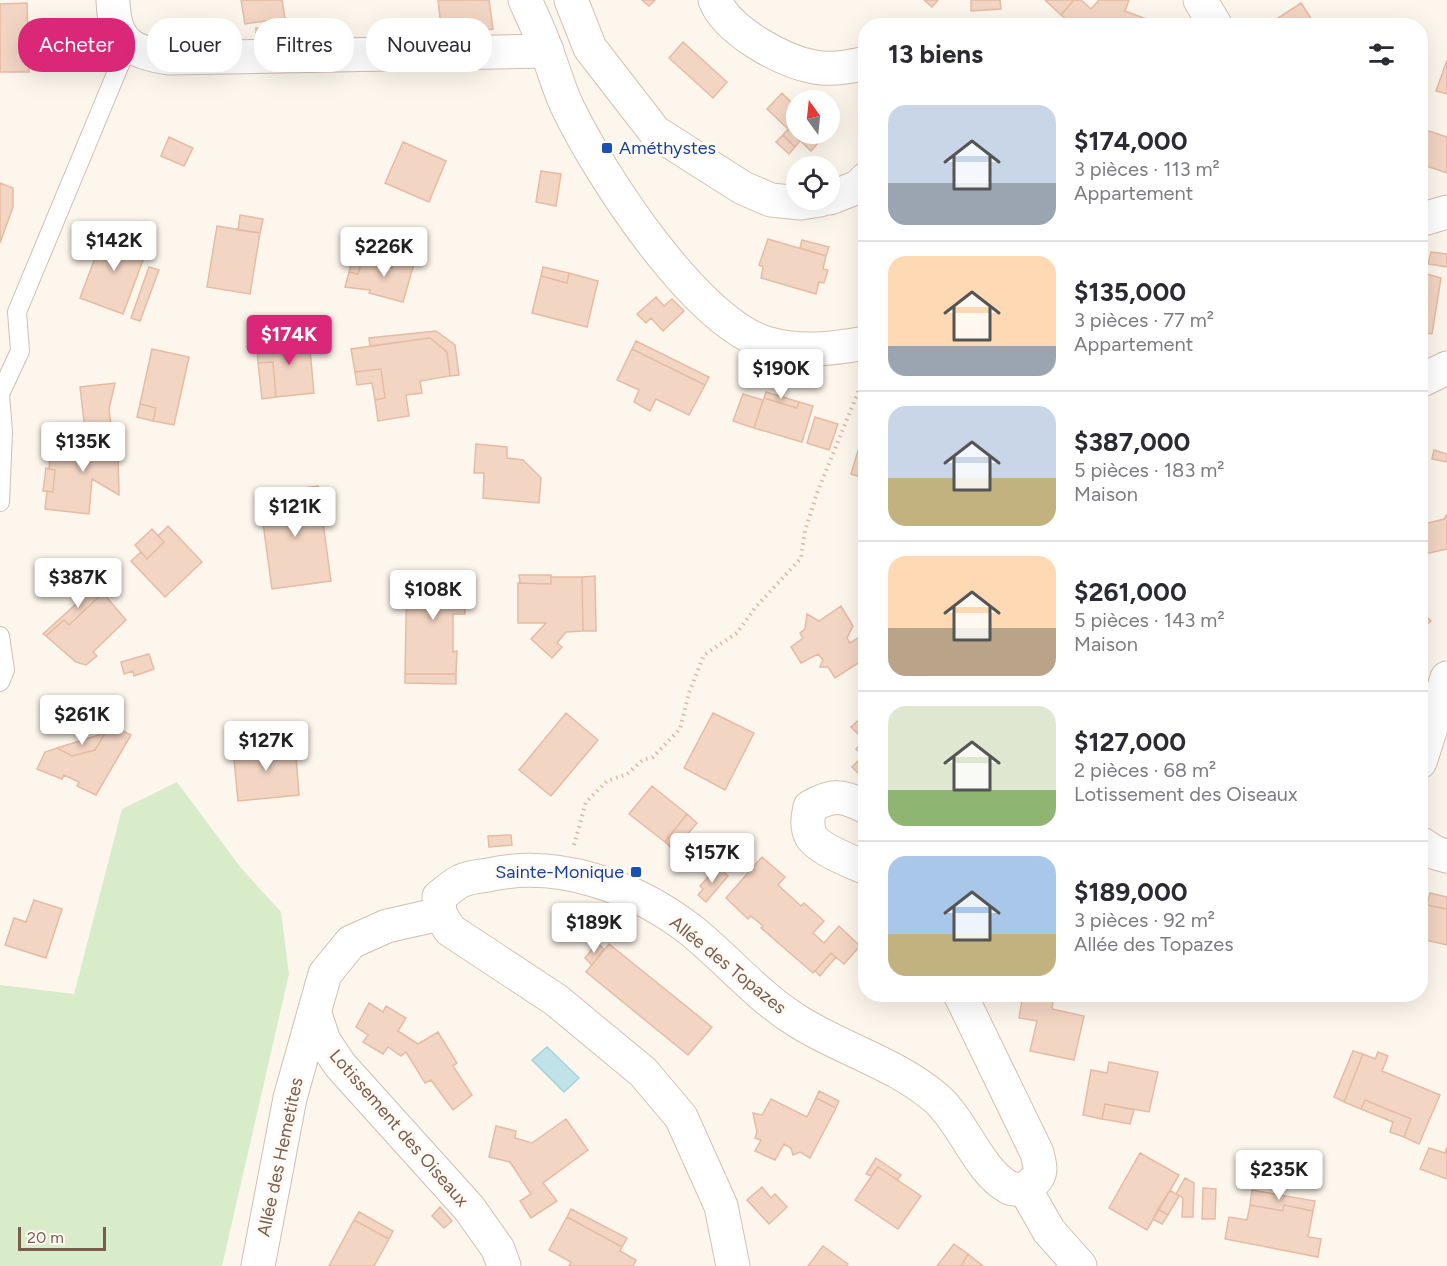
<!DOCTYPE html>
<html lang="fr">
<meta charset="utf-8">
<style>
body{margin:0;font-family:Figtree,sans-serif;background:#f7f7f7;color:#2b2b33;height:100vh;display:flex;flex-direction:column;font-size:22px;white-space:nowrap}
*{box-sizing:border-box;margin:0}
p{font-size:20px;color:#7c7c81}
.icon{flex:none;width:33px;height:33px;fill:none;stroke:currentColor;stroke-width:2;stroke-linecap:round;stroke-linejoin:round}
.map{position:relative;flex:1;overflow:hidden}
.details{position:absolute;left:858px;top:18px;width:570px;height:984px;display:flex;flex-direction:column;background:#fff;border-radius:24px;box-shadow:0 6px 24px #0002}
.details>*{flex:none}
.hud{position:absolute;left:18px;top:18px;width:570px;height:54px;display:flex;gap:12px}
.needle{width:39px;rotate:345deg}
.tools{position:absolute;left:786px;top:90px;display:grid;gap:12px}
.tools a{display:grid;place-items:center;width:54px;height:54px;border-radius:50%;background:#fff;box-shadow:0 6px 24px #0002;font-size:30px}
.scale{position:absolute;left:18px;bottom:15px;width:88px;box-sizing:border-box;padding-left:6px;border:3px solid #7a5c4d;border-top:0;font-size:16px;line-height:21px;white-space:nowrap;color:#7a5c4d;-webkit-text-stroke:4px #fffaf3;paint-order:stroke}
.price{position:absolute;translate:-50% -51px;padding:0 14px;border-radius:6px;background:#fff;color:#222;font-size:20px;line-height:39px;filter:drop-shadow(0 2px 3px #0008)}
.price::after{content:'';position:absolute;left:50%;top:36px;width:18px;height:14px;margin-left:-9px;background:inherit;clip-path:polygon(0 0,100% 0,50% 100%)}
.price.on{background:#db2777;color:#fff}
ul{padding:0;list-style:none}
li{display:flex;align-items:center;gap:18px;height:150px;padding:0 30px}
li+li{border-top:2px solid #e1e1e2}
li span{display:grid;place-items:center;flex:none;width:168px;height:120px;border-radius:18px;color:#555}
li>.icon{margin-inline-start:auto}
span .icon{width:72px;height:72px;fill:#fffc;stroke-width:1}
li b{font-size:26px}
h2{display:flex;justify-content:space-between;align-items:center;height:72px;padding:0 30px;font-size:26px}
.pill{padding:0 21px;border-radius:24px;background:#fff;box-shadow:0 6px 24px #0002;font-size:21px;line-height:54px}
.pill.on{background:#db2777;color:#fff}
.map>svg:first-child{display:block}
</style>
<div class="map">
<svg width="1447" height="1266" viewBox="0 0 1447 1266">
<rect width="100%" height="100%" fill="#fdf6ec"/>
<path fill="#d8ecc9" d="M 177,782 L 241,868 L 281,912 L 289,974 L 222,1266 L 0,1266 L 0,985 L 74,994 L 122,809 Z"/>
<path fill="#bfe3e8" stroke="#a5d3da" stroke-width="1.5" d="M 547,1047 L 579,1078 L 564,1092 L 532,1060 Z"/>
<path fill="#f3d5c3" stroke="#e6bba3" stroke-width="1.5" d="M 241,0 L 282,0 L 285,18 L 245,24 Z
M 438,0 L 489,0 L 493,29 L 442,36 Z
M 642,0 L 655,0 L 649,6 Z
M 924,0 L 938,0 L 932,7 Z
M 971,0 L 1000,0 L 1001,9 L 971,11 Z
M 1045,0 L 1074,0 L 1061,15 Z
M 1074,0 L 1081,0 L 1091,9 L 1099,0 L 1129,0 L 1125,11 L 1146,19 L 1142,26 L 1073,26 L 1061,15 Z
M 27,3 L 29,72 L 0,72 L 0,4 Z
M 1301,3 L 1316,26 L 1279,26 L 1275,20 Z
M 256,28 L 282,29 L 281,43 L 256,43 Z
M 683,42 L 727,82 L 713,98 L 669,58 Z
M 1447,60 L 1447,94 L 1436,91 Z
M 782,93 L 796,107 L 796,134 L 826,134 L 811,151 L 767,109 Z
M 1420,128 L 1447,137 L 1447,173 L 1420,164 Z
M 788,129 L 800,141 L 795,147 L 783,135 Z
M 783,135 L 795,147 L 789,154 L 776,142 Z
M 169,137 L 193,148 L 184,166 L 161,156 Z
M 403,142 L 446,161 L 429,202 L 385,183 Z
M 541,171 L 561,174 L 556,206 L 536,202 Z
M 0,183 L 13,188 L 13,207 L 0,243 Z
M 240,215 L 263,219 L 260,233 L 238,230 Z
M 217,226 L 260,233 L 250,294 L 207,287 Z
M 105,231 L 130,241 L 131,237 L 149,244 L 123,314 L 80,298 Z
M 768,239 L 826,256 L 823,269 L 828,270 L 824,283 L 819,282 L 816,294 L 761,278 L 763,267 L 759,265 Z
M 802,240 L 829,247 L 826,256 L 800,248 Z
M 356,244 L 396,255 L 392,268 L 362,260 L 358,274 L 349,272 Z
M 1431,252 L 1447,254 L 1447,267 L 1428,264 Z
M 396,255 L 415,260 L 403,302 L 369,293 L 370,290 L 345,287 L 349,272 L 358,274 L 362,260 L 392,268 Z
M 149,267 L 159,270 L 140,321 L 131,318 Z
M 543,267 L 569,273 L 567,283 L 541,276 Z
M 1420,272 L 1441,278 L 1432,334 L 1420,332 Z
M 569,273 L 598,281 L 587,327 L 532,313 L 541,276 L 567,283 Z
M 656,297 L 664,306 L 672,299 L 684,311 L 663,331 L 651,318 L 646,323 L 637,314 Z
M 436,331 L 455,345 L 459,375 L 450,376 L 447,352 L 430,338 L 370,346 L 369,338 Z
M 430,338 L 447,352 L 450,376 L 420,381 L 422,393 L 406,395 L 409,416 L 378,421 L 375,400 L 385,398 L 381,369 L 355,372 L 351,349 Z
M 309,339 L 314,393 L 276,397 L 273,362 L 258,363 L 257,345 Z
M 636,341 L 709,377 L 705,385 L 632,349 Z
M 152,349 L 189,357 L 174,425 L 153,421 L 156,408 L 140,404 Z
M 632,349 L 705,385 L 689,415 L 656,399 L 650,411 L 634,402 L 639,390 L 617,380 Z
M 273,362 L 276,397 L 262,399 L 258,363 Z
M 381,369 L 385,398 L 375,400 L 372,383 L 357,385 L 355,372 Z
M 115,383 L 109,409 L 112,433 L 85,430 L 80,387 Z
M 766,392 L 799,402 L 797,408 L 764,398 Z
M 743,394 L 763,400 L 754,428 L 733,421 Z
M 764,398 L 797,408 L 799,402 L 813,406 L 802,442 L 754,428 Z
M 140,404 L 156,408 L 153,421 L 137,417 Z
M 815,417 L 838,424 L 829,450 L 807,443 Z
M 85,430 L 112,433 L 113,453 L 118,453 L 119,495 L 92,479 L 89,514 L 45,509 L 47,491 L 53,492 L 55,470 L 49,469 L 51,449 L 87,452 Z
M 864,430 L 866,431 L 866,479 L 851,474 Z
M 476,444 L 507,447 L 507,458 L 523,460 L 541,478 L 539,503 L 483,498 L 484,473 L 474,473 Z
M 1434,450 L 1447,454 L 1447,462 L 1432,459 Z
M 46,468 L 55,470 L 53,492 L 43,491 Z
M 318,486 L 331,581 L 272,589 L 259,494 Z
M 1447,514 L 1447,549 L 1420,555 L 1420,525 L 1444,519 Z
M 168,526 L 202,562 L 165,597 L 131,561 L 141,552 L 147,559 L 164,542 L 158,536 Z
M 152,529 L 164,542 L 147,559 L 135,545 Z
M 407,572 L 464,572 L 465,614 L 453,614 L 453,652 L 457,651 L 456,674 L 405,674 Z
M 519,575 L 551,575 L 551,584 L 520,583 Z
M 595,576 L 596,631 L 583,631 L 582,577 Z
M 551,577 L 582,577 L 583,631 L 566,632 L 557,643 L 562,647 L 552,658 L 531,639 L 546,623 L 518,623 L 518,583 L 551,584 Z
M 96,586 L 103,593 L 69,625 L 64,620 L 46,636 L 43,634 Z
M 103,593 L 126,620 L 93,652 L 97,656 L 86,665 L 76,662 L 46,636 L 64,620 L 69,625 Z
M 841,606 L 853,626 L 847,638 L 850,643 L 866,633 L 866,658 L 835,678 L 828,667 L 820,667 L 823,660 L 818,654 L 801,663 L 791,647 L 803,638 L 800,633 L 805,629 L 807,614 L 819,621 Z
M 1420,610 L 1431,621 L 1422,629 L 1420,628 Z
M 1420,628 L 1427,635 L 1420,641 Z
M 149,654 L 154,669 L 134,676 L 133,671 L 124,674 L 121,662 Z
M 405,674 L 456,674 L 456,684 L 405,683 Z
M 566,713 L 598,740 L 551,796 L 519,770 Z
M 713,713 L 754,733 L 725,790 L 684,768 Z
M 866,713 L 866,781 L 852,767 L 863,756 L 856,749 L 864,740 L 851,727 Z
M 117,728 L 131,735 L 96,795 L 77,786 L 79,782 L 64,775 L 62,779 L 37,769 L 45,752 L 57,748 L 72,756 L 95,750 L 105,733 Z
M 105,733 L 95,750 L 72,756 L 57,748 Z
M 295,744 L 299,795 L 238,801 L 233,749 Z
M 652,786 L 687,814 L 665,842 L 629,814 Z
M 687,814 L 697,823 L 674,850 L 665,842 Z
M 511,835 L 512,845 L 489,847 L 488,836 Z
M 762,857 L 785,877 L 778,885 L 801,906 L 804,903 L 824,921 L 813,933 L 824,943 L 839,926 L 860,946 L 844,964 L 831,953 L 813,973 L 761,928 L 763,926 L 751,916 L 748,919 L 726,898 Z
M 718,866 L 728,876 L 706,902 L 698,895 L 703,889 L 700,886 Z
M 1430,893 L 1447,897 L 1447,909 L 1427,905 Z
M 34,900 L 62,909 L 46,958 L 5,945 L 14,918 L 26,922 Z
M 1427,905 L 1447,909 L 1447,945 L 1421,939 Z
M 597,943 L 604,949 L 592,965 L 585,958 Z
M 609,944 L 712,1027 L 688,1055 L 586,972 Z
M 831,953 L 836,957 L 820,976 L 815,971 Z
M 1023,994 L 1054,994 L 1052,1009 L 1084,1016 L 1074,1060 L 1030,1051 L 1037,1021 L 1019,1018 Z
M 369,1003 L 383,1012 L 386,1006 L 406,1018 L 398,1031 L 418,1044 L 438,1032 L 457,1063 L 453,1066 L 472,1095 L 453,1110 L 431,1080 L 425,1083 L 406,1052 L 401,1056 L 388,1047 L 383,1054 L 363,1042 L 368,1035 L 356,1027 Z
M 1353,1051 L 1363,1054 L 1344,1102 L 1334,1097 Z
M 1378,1052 L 1388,1056 L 1382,1071 L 1440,1095 L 1419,1144 L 1404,1137 L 1411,1119 L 1365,1100 L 1361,1109 L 1344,1102 L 1363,1054 L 1375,1059 Z
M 1109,1062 L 1158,1072 L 1149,1112 L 1105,1104 L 1102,1119 L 1083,1115 L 1091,1070 L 1107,1073 Z
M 819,1091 L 839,1101 L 836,1108 L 816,1098 Z
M 816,1098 L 836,1108 L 810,1158 L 800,1152 L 793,1155 L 791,1148 L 784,1144 L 775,1160 L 755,1151 L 761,1140 L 755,1138 L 757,1132 L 753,1113 L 762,1115 L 771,1099 L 807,1117 Z
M 1365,1100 L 1411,1119 L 1404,1137 L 1390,1132 L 1393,1122 L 1361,1109 Z
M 1105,1104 L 1134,1110 L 1130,1124 L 1102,1119 Z
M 566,1119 L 588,1150 L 543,1183 L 557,1201 L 531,1218 L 520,1201 L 531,1194 L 510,1162 L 489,1157 L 496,1126 L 516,1131 L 515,1138 L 532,1143 Z
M 1447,1147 L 1447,1179 L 1420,1169 L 1429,1148 L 1445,1153 Z
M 1140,1153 L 1179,1175 L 1147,1230 L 1109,1208 Z
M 876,1158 L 901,1175 L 897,1180 L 878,1167 L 871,1176 L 866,1174 Z
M 878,1167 L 921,1196 L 898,1229 L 855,1200 Z
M 1185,1178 L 1194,1183 L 1193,1217 L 1182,1217 L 1183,1198 L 1176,1194 Z
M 762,1187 L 771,1198 L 775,1194 L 787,1207 L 769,1224 L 747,1200 Z
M 1203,1188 L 1216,1189 L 1215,1219 L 1202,1219 Z
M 1170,1190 L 1179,1196 L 1168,1215 L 1158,1209 Z
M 1252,1190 L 1315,1201 L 1313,1211 L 1284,1205 L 1283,1211 L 1250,1205 Z
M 1250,1205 L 1283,1211 L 1284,1205 L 1313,1211 L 1308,1237 L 1321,1239 L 1318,1257 L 1225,1239 L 1229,1217 L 1247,1220 Z
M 440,1207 L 452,1221 L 444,1228 L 432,1216 Z
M 571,1209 L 627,1238 L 622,1247 L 567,1217 Z
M 1158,1209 L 1168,1215 L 1162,1224 L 1153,1219 Z
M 359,1212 L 393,1231 L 389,1239 L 354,1220 Z
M 567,1217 L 622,1247 L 620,1251 L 636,1260 L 633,1266 L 569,1266 L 571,1262 L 549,1250 Z
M 354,1220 L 389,1239 L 374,1266 L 329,1266 Z
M 954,1244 L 968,1254 L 961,1266 L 937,1266 Z
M 823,1246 L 848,1264 L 846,1266 L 808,1266 Z
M 968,1254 L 983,1266 L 961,1266 Z"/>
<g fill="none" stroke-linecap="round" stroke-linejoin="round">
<g stroke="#d1beb0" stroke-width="20">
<path id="service" d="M 0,502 L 3,432 L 0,394 L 20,351 L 17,312 L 128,45
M 0,636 L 5,670 L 0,682"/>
</g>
<g stroke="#d1beb0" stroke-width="35">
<path id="minor" d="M 113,0 C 114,42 130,52 169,58 L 547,51
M 715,0 C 727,31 782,61 814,67 C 830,70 850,67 866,63
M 1420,220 L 1447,212
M 1420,381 L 1447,368
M 1420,762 L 1447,678
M 1420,843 L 1436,853 L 1447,856
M 315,1014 L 324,1041 L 340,1065 L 469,1208 L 498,1249 L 504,1266
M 1025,1189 L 1049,1231 L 1080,1266
M 258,1266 L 290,1098 L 325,974 L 351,942 L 387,926 L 440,914"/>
</g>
<g stroke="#d6c0b0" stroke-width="35">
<path id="secondary" d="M 525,0 C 533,18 542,36 548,55 C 555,73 560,93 569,110 C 601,176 695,321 766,343 C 800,353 831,349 866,343
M 571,0 L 590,48 L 655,132 L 743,188 L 771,200 L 801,203 L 820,200
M 1200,0 L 1216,26
M 830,198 L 858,187 L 866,179
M 866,807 C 842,795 833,794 810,807 C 808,817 806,826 811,836 C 817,848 852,862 866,868
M 733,1266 L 721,1206 L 681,1117 L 643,1072 L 556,1000 L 450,930 L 440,914 L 439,897 C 446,892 454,884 461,881 C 469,877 480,876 488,875 C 558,859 636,887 692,931 C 728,960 758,997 799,1022 C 844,1050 897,1064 937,1099 C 964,1123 978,1170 1008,1187 C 1012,1190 1020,1189 1025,1189 C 1042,1176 1042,1173 1037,1153 L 960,994"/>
</g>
<path stroke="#d9b8a5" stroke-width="4" stroke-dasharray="1.5 4.5" stroke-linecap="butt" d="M 866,242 L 862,245 L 866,252
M 574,845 L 586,802 L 607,781 L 627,774 L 643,760 L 653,757 L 680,729 L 689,693 L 704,655 L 737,633 L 755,608 L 801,558 L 805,531 L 817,493 L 865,375"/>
<use href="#service" stroke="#fff" stroke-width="18"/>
<use href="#minor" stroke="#fff" stroke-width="33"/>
<use href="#secondary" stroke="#fff" stroke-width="33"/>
</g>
<g fill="#1a4fb4" stroke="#fffaf3" stroke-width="2">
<rect x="601" y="142" width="12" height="12" rx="3"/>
<rect x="630" y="866" width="12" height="12" rx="3"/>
</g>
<g text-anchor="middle" stroke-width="6" stroke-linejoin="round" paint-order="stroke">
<g font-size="18" fill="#164399" stroke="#fffaf3" text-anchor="start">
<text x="619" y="154">Améthystes</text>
<text x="624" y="878" text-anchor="end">Sainte-Monique</text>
</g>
<g font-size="18" fill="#7a5c4d" stroke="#fffaf3">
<text transform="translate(728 965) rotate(39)" y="6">Allée des Topazes</text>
<text transform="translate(399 1128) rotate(49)" y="6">Lotissement des Oiseaux</text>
<text transform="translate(280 1157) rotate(-78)" y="6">Allée des Hemetites</text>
</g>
</g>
</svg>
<div class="tools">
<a><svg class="needle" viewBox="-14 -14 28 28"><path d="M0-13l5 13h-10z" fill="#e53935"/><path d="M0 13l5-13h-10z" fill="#7c7c81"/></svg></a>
<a><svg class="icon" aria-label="locate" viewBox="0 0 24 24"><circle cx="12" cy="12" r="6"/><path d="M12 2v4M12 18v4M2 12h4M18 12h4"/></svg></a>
</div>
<div class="scale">20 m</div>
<b class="price" style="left:114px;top:272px">$142K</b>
<b class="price" style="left:384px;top:278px">$226K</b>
<b class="price on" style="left:289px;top:366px">$174K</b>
<b class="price" style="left:781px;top:400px">$190K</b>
<b class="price" style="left:83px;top:473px">$135K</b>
<b class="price" style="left:295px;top:538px">$121K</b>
<b class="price" style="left:78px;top:609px">$387K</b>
<b class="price" style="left:433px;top:621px">$108K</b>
<b class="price" style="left:82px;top:746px">$261K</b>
<b class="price" style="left:266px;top:772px">$127K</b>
<b class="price" style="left:712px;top:884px">$157K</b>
<b class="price" style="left:594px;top:954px">$189K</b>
<b class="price" style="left:1279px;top:1201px">$235K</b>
<div class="hud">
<a class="pill on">Acheter</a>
<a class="pill">Louer</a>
<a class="pill">Filtres</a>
<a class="pill">Nouveau</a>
</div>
<section class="details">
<h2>13 biens<svg class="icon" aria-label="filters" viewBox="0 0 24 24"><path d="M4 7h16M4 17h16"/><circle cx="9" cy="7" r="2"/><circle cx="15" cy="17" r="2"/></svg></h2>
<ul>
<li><span style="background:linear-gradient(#c9d6e8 65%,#9aa5b1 0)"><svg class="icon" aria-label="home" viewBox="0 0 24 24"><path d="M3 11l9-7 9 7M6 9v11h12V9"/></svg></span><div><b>$174,000</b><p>3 pièces · 113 m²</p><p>Appartement</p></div></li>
<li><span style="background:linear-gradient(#ffd9b3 75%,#9aa5b1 0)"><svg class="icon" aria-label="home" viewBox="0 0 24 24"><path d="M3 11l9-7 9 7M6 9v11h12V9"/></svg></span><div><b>$135,000</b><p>3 pièces · 77 m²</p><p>Appartement</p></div></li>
<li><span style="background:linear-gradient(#c9d6e8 60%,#c2b280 0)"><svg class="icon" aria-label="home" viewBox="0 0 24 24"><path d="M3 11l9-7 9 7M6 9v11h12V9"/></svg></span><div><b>$387,000</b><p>5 pièces · 183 m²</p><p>Maison</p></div></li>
<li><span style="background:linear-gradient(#ffd9b3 60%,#b9a48a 0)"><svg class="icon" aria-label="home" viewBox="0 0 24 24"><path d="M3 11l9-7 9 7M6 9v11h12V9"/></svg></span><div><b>$261,000</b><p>5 pièces · 143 m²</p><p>Maison</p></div></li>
<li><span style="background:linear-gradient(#dfe7d0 70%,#8fb573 0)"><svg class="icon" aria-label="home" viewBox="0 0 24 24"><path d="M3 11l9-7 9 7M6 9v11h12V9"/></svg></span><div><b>$127,000</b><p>2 pièces · 68 m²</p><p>Lotissement des Oiseaux</p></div></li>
<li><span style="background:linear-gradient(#a9c7e8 65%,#c2b280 0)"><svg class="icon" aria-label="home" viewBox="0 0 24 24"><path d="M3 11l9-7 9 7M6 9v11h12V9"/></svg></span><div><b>$189,000</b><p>3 pièces · 92 m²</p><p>Allée des Topazes</p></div></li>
</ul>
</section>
</div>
